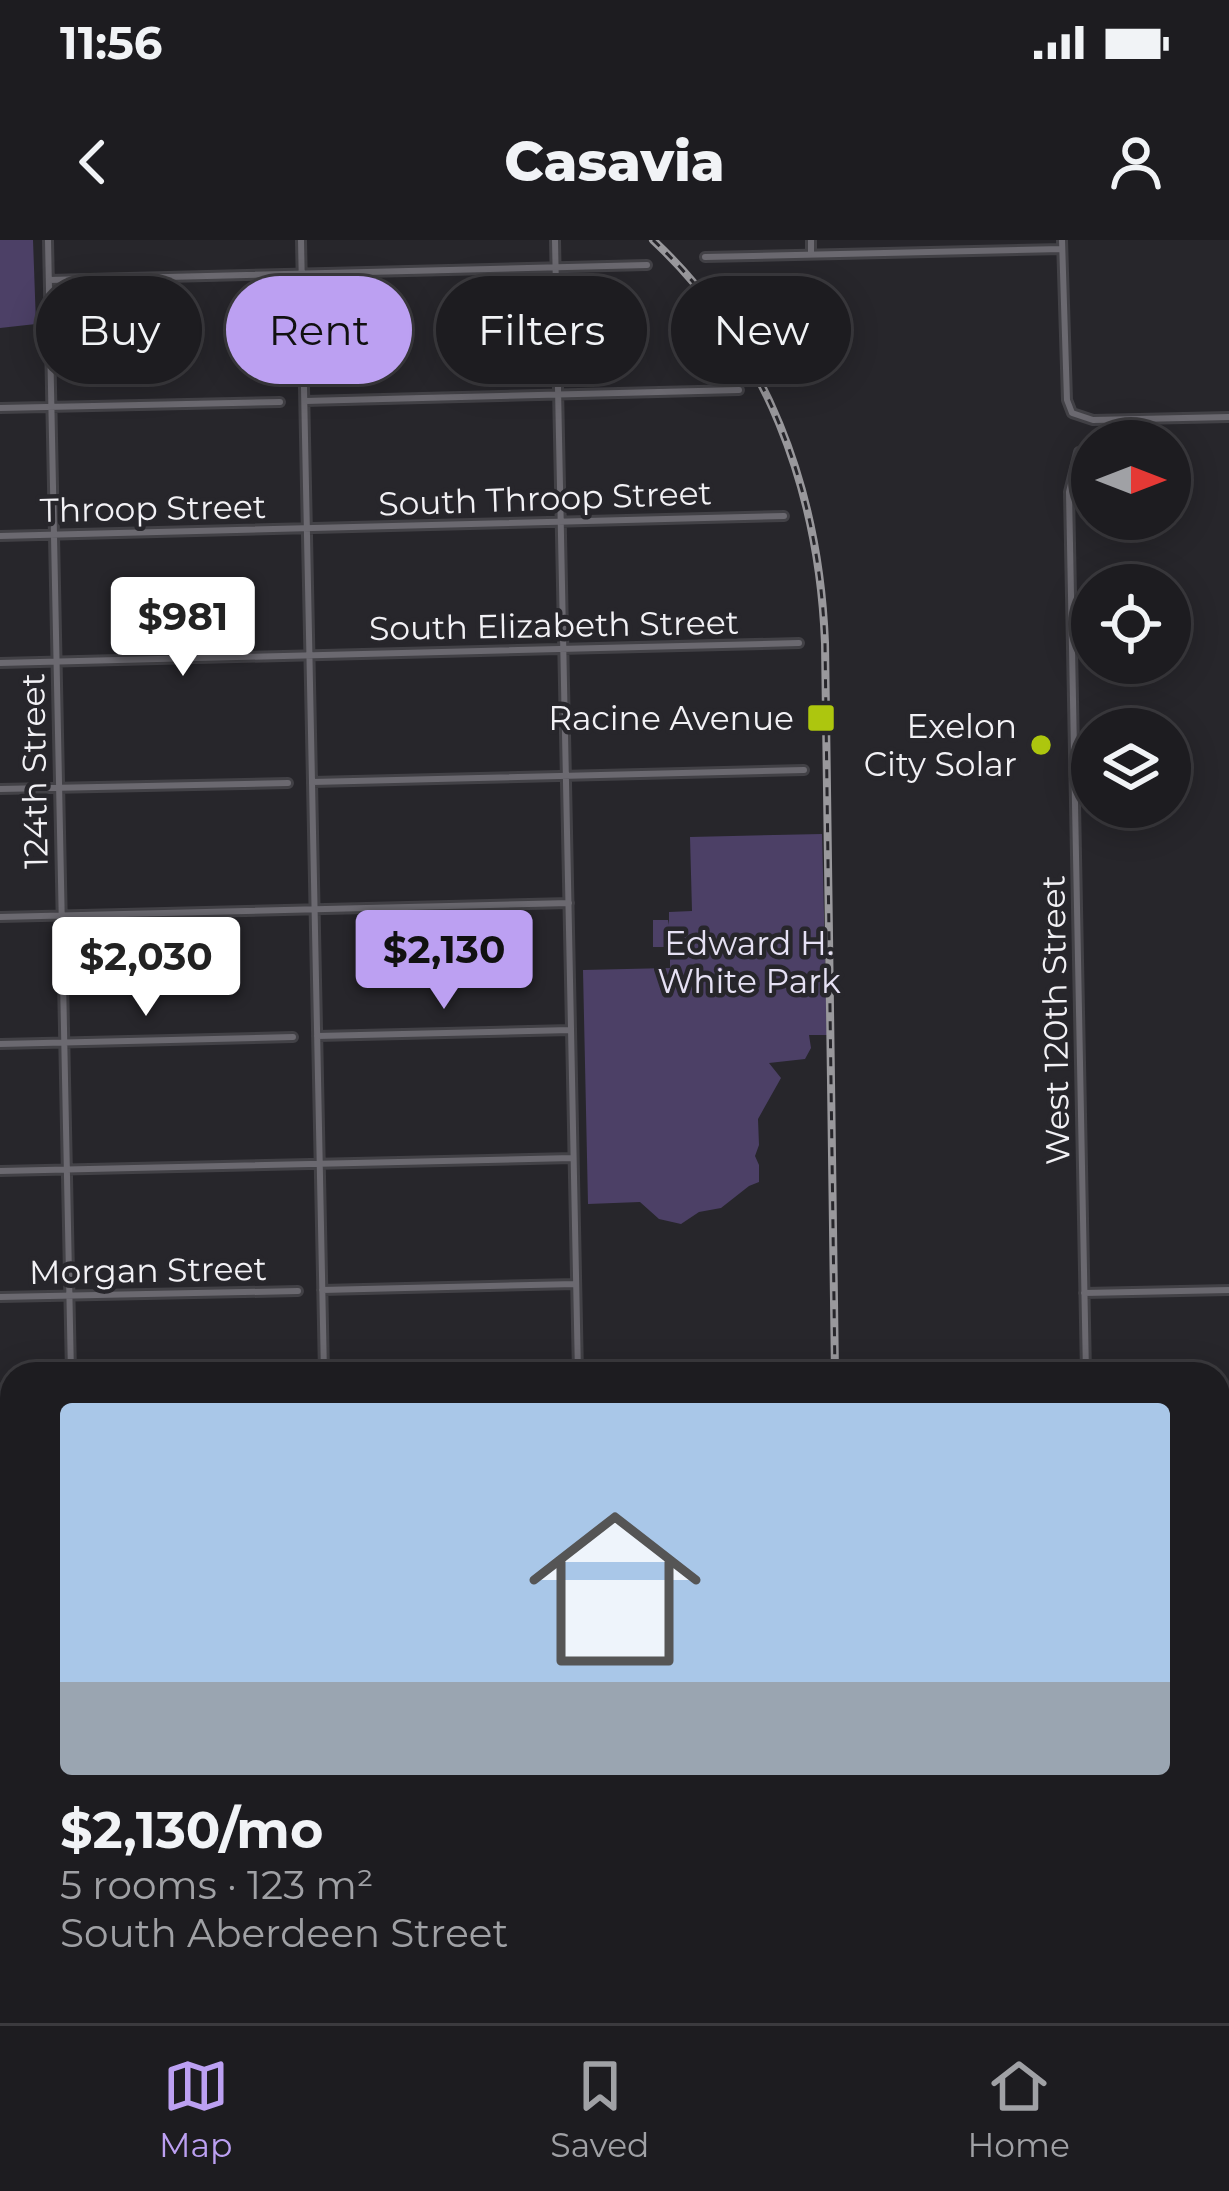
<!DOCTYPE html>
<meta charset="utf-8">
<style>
body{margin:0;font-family:Montserrat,sans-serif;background:#2a292d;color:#f1f3f6;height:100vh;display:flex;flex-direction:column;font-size:45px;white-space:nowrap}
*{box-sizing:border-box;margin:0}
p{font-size:39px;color:#a0a1a5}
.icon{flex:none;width:66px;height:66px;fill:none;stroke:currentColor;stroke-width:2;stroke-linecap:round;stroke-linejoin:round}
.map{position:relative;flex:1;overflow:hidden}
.drawer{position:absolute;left:0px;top:1122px;width:1230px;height:663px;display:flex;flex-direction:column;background:#1d1c20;border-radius:36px 36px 0 0;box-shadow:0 6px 30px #0003,0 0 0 3px #3b3a3e}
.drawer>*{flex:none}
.top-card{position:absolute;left:36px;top:36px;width:1158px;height:108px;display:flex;gap:24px}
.needle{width:78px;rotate:90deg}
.buttons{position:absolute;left:1071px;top:180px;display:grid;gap:24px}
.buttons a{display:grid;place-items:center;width:120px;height:120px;border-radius:50%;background:#1d1c20;box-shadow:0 6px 30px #0003,0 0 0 3px #3b3a3e;font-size:60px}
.price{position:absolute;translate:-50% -102px;padding:0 27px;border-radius:12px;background:#fff;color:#222;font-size:39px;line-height:78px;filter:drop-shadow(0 3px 6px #0008)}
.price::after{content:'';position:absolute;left:50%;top:72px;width:36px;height:27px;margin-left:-18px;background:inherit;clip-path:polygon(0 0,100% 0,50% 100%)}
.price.on{background:#bca0f2;color:#111}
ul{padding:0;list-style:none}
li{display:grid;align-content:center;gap:24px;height:636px;padding:0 60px}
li+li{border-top:3px solid #3b3a3e}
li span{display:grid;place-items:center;height:372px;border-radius:12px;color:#555}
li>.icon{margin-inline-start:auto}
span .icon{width:216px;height:216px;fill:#fffc;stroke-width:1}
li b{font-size:51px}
.pill{padding:0 42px;border-radius:54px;background:#1d1c20;box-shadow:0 6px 30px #0003,0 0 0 3px #3b3a3e;font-size:42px;line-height:108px}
.pill.on{background:#bca0f2;color:#111}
.status{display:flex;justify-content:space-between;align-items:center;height:84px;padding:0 60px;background:#1d1c20;direction:ltr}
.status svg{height:33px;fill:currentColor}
header{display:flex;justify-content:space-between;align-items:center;height:156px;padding:0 60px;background:#1d1c20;font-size:54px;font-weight:800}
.menu{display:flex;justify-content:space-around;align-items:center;height:168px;border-top:3px solid #3b3a3e;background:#1d1c20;font-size:33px;color:#a0a1a5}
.menu a{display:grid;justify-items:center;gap:6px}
.menu .on{color:#bca0f2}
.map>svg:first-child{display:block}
</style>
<div class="status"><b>11:56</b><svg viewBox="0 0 49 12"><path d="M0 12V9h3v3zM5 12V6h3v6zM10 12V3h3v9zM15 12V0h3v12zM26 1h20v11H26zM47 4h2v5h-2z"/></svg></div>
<header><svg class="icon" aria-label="back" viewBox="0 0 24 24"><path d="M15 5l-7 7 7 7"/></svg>Casavia<svg class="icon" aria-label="person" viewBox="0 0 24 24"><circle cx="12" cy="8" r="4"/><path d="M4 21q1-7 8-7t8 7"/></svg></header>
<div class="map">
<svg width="1229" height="1783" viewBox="0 0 1229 1783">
<rect width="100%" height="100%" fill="#27262b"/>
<path fill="#4c4066" d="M 0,0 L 33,0 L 36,84 L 0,88 Z
M 822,594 L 827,795 L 809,795 L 811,808 L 805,819 L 769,823 L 781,838 L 758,879 L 759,905 L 755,916 L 759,925 L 759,942 L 749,946 L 721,968 L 699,972 L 681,984 L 659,979 L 640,962 L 588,964 L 583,730 L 670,728 L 670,707 L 653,707 L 653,680 L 668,680 L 669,685 L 669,672 L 692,671 L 690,597 Z"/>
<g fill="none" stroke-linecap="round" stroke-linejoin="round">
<g stroke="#424146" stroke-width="12">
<path id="street" d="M 48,0 L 71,1134
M 301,0 L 324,1134
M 555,0 L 578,1134
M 811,0 L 811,14
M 1062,0 L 1067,160 L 1072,173 L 1093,180 L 1229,177
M 705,17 L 1062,9
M 49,40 L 647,25
M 305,161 L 739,150
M 0,168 L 280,162
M 1079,212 L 1069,252 L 1086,1134
M 0,296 L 784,276
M 0,423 L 799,403
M 312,542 L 804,530
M 0,549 L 288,543
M 0,677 L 569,663
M 317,796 L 571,790
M 0,804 L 293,797
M 0,931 L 573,918
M 322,1050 L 576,1044
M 1084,1053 L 1229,1050
M 0,1057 L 298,1051
M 0,1186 L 12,1185
M 1218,1283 L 1229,1283
M 0,1312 L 12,1311
M 0,1440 L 12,1439
M 1218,1664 L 1229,1663
M 0,1693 L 12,1692
M 82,1773 L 82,1783
M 335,1773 L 335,1783
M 589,1773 L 589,1783
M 1096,1773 L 1096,1783"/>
</g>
<g stroke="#424146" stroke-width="16">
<path id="primary" d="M 1218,1531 L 1229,1531
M 1218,1544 L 1229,1544
M 0,1559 L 12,1559
M 0,1574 L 12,1574"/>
</g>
<use href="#street" stroke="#6b6970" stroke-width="6"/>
<use href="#primary" stroke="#8871b3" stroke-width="10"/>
<g stroke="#99989c" stroke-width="8">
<path id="rail" d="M 653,0 C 767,107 819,250 825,403 L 835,1134
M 845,1773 L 845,1783"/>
</g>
<use href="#rail" stroke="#27262b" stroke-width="3" stroke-dasharray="9" stroke-linecap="butt"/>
</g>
<g fill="#adc60e" stroke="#27262b" stroke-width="4.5">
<rect x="806" y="463" width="30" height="30" rx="6"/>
<circle cx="1041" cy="505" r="12"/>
</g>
<g text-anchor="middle" stroke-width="9" stroke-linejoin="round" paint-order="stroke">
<g font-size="33" fill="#f2f1f5" stroke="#27262b">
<text transform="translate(545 258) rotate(-2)" y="12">South Throop Street</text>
<text transform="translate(153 268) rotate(-1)" y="12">Throop Street</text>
<text transform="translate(554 385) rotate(-1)" y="12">South Elizabeth Street</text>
<text transform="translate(34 531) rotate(-91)" y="12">124th Street</text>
<text transform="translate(1055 780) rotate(-91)" y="12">West 120th Street</text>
<text transform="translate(148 1030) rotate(-1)" y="12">Morgan Street</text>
</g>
<g font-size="33" fill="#f2f1f5" stroke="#27262b" text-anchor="end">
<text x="794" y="490">Racine Avenue</text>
<text x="1017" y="498">Exelon<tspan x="1017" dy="38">City Solar</tspan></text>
</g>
<g font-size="33" fill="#e6e1f4" stroke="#27262b">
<text x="749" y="715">Edward H.<tspan x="749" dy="38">White Park</tspan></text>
</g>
</g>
</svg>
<div class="buttons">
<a><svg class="needle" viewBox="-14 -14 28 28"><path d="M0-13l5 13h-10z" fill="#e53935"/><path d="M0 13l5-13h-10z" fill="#a0a1a5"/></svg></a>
<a><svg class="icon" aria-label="locate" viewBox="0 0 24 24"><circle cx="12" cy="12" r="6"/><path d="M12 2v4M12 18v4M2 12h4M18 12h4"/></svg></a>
<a><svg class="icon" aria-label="layers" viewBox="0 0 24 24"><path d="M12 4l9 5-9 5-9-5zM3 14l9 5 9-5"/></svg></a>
</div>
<b class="price" style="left:183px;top:439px">$981</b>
<b class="price on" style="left:444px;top:772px">$2,130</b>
<b class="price" style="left:146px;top:779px">$2,030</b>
<div class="top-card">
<a class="pill">Buy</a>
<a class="pill on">Rent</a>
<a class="pill">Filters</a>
<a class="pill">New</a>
</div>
<section class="drawer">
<ul>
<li><span style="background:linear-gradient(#a9c7e8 75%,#9aa5b1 0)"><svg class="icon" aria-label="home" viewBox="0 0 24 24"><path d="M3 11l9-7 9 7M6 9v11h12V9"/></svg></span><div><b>$2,130/mo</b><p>5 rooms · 123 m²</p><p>South Aberdeen Street</p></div></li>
</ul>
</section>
</div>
<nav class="menu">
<a class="on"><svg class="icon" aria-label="map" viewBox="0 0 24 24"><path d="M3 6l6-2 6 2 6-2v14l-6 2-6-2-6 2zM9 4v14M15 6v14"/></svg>Map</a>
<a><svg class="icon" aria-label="saved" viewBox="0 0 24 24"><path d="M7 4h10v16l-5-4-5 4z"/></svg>Saved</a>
<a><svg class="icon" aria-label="home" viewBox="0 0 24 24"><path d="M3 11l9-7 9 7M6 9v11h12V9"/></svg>Home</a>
</nav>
